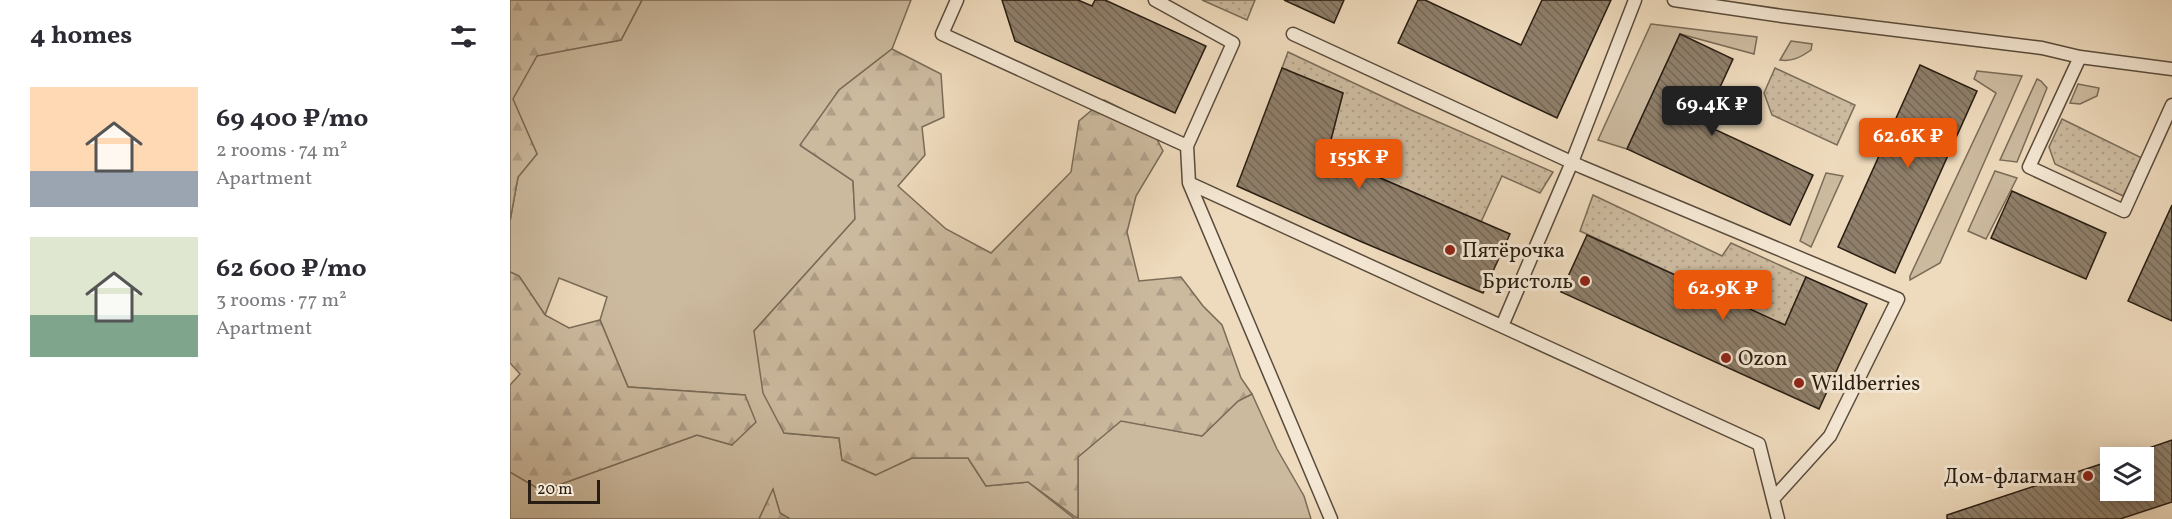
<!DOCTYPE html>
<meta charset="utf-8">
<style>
body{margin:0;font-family:Vollkorn,serif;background:#f2f2f3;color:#2b2b33;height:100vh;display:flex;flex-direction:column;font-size:22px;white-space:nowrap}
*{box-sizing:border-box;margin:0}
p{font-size:20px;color:#7c7c81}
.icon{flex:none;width:33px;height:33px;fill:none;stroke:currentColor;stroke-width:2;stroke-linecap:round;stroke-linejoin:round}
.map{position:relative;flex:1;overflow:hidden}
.side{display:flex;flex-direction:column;background:#fff;width:510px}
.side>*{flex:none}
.buttons{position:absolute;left:1590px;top:447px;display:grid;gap:12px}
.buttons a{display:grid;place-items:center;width:54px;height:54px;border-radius:0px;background:#fff;box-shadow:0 3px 15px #0003;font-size:30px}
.scale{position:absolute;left:18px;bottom:15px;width:72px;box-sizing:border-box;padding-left:6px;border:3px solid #281d12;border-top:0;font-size:16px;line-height:21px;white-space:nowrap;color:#281d12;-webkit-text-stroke:4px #f4e7d3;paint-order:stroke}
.price{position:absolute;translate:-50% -51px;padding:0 14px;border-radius:6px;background:#ea580c;color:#fff;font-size:20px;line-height:39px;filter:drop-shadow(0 2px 3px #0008)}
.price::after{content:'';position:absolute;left:50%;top:36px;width:18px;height:14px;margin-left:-9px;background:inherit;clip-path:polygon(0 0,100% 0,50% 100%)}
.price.active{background:#222;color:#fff}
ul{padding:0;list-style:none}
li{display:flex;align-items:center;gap:18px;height:150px;padding:0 30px}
li span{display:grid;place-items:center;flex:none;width:168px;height:120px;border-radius:0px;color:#555}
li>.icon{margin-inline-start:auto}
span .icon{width:72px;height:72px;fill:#fffc;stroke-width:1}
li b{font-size:26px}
h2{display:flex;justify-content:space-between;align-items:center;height:72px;padding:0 30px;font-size:26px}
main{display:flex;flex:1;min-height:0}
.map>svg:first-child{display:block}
</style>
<main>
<section class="side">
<h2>4 homes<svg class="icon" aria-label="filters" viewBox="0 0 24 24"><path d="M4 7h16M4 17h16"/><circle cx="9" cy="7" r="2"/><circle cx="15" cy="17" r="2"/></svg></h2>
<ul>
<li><span style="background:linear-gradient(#ffd9b3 70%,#9aa5b1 0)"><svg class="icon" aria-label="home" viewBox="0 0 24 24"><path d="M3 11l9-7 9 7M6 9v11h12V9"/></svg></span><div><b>69 400 ₽/mo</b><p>2 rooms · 74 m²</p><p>Apartment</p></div></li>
<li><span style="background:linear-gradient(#dfe7d0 65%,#7fa58c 0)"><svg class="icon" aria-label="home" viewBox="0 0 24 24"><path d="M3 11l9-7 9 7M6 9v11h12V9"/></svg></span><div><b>62 600 ₽/mo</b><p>3 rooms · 77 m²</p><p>Apartment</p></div></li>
</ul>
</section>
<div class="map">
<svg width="1662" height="519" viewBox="0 0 1662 519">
<defs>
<pattern id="forest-firs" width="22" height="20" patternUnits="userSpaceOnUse" patternTransform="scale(1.5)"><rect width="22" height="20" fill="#ccba9f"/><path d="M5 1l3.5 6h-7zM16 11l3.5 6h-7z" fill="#af9f88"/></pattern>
<pattern id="park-dots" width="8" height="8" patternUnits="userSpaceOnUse" patternTransform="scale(1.5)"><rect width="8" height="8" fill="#ccba9f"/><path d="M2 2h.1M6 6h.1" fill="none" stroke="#af9f88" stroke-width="1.8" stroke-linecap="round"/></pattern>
<pattern id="building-back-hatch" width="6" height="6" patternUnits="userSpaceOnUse" patternTransform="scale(1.5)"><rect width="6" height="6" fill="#8f7f6a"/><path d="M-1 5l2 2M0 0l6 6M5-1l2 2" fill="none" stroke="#756756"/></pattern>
</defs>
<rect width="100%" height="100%" fill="#eedabc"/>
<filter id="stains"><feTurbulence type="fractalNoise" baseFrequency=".00333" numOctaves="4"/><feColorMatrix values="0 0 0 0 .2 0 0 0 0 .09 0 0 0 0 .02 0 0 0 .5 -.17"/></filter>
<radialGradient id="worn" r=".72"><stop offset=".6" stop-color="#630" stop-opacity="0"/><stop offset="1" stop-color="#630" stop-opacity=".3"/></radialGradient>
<path fill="#ccba9f" stroke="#7a6c58" stroke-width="1.5" d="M 132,0 L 401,0 L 382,49 L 329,90 L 291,146 L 343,181 L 345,219 L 244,331 L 274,433 L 329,438 L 332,460 L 365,475 L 402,458 L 458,458 L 476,486 L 518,482 L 565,519 L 280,519 L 270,513 L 263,490 L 249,519 L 0,519 L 0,472 L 32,491 L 187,435 L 222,445 L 235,395 L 118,387 L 90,320 L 97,297 L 49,278 L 35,315 L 9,276 L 0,272 L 0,221 L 8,177 L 27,154 L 2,99 L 27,55 L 111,40 Z
M 1141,24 L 1247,37 L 1244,54 L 1170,34 L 1117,149 L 1088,140 Z
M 1281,41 L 1302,44 L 1301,50 C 1291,57 1282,62 1270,60 Z
M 1467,71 L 1512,76 L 1430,263 L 1400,280 L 1400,276 L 1486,93 L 1464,79 Z
M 1527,79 L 1531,81 L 1537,88 L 1507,162 L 1490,160 Z
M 1568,84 L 1589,88 L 1587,96 L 1570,104 L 1560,103 Z
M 1485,171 L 1507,178 L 1476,239 L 1458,231 Z
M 1316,173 L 1333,176 L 1301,247 L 1290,241 Z
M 742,394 L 767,449 L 794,496 L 801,519 L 568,519 L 568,457 L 611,420 L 692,436 L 728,401 Z"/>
<path fill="url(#forest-firs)" stroke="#7a6c58" stroke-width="1.5" d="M 0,0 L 132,0 L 111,40 L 27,56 L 3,99 L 27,154 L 8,177 L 0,221 Z
M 382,49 L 431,74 L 434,117 L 412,127 L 415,155 L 388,186 L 436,229 L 481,253 L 561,172 L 569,121 L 594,100 L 638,122 L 653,151 L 626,196 L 617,232 L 629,281 L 671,277 L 693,306 L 712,325 L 731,378 L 742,394 L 728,401 L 692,436 L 611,421 L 568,457 L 568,519 L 518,482 L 476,486 L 458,458 L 402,458 L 366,475 L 332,460 L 329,438 L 274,433 L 253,393 L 244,331 L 345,219 L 343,181 L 290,145 L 329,90 Z
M 0,272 L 9,276 L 35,315 L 59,328 L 90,320 L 118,387 L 235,395 L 246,422 L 222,445 L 187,435 L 32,491 L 0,472 L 0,385 L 10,374 L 0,363 Z
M 263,489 L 270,513 L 280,519 L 249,519 Z"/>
<path fill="url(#park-dots)" stroke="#7a6c58" stroke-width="1.5" d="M 692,0 L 745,0 L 737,20 Z
M 778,52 L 901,110 L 1043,172 L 1030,193 L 992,176 L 971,222 L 817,155 L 833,93 L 772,68 Z
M 1265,68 L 1345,105 L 1327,145 L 1262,115 L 1254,93 Z
M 1552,119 L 1632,158 L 1613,196 L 1545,164 L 1539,147 Z
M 1083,195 L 1212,256 L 1221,243 L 1296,277 L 1275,325 L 1070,231 Z"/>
<path fill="url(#building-back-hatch)" stroke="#281d12" stroke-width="1.5" d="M 492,0 L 568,0 L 582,6 L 585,0 L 595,0 L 696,46 L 665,113 L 505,41 Z
M 774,0 L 834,0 L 824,23 Z
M 908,0 L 915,0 L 1011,45 L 1032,0 L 1101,0 L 1047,118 L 888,43 Z
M 1170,34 L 1223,59 L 1193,124 L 1303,175 L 1280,225 L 1117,149 Z
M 1410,65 L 1467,91 L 1385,273 L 1328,247 Z
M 772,68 L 833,93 L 817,155 L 1000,234 L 973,293 L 852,242 L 727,186 Z
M 1502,191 L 1596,233 L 1576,279 L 1481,238 Z
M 1662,205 L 1662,321 L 1618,301 Z
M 1077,235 L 1275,325 L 1296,277 L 1357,304 L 1309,409 L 1051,292 Z
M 1662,440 L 1662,502 L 1610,519 L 1437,519 L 1437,515 L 1600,461 L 1600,490 L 1634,490 L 1634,458 L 1610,458 Z"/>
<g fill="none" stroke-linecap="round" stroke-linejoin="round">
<g stroke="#5a4c3c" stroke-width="15">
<path id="lane" d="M 447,0 L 432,34 L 677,146
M 645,0 L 723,43 L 677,146 L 679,183 L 821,519
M 1164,0 L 1272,16 L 1532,48 L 1570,57 L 1662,69
M 783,34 L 1072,167 L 1388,299 L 1320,436 L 1263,499
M 1570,57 L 1519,167 L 1614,211 L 1662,105
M 679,183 L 1249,444 L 1268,519
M 992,326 L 1062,162 L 1125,0"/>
</g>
<use href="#lane" stroke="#f4e7d3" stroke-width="12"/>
</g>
<g fill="#8f2418" stroke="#f4e7d3" stroke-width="2">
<circle cx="940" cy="250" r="6"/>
<circle cx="1075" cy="281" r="6"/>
<circle cx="1216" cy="358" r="6"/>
<circle cx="1289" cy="383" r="6"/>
<circle cx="1578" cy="476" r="6"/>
</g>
<g text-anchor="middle" stroke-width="6" stroke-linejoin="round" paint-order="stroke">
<g font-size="21" fill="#281d12" stroke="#f4e7d3" text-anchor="start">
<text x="952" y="257">Пятёрочка</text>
<text x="1063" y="288" text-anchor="end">Бристоль</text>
<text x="1228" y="365">Ozon</text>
<text x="1301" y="390">Wildberries</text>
<text x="1566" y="483" text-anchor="end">Дом-флагман</text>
</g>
</g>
<rect width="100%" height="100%" filter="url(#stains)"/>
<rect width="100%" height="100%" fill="url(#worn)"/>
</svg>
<div class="buttons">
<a><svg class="icon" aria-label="layers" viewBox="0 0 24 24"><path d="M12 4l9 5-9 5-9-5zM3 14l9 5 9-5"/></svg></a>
</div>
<div class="scale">20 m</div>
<b class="price active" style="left:1202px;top:137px">69.4K ₽</b>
<b class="price" style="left:1398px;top:169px">62.6K ₽</b>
<b class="price" style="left:849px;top:190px">155K ₽</b>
<b class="price" style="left:1213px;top:321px">62.9K ₽</b>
</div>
</main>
